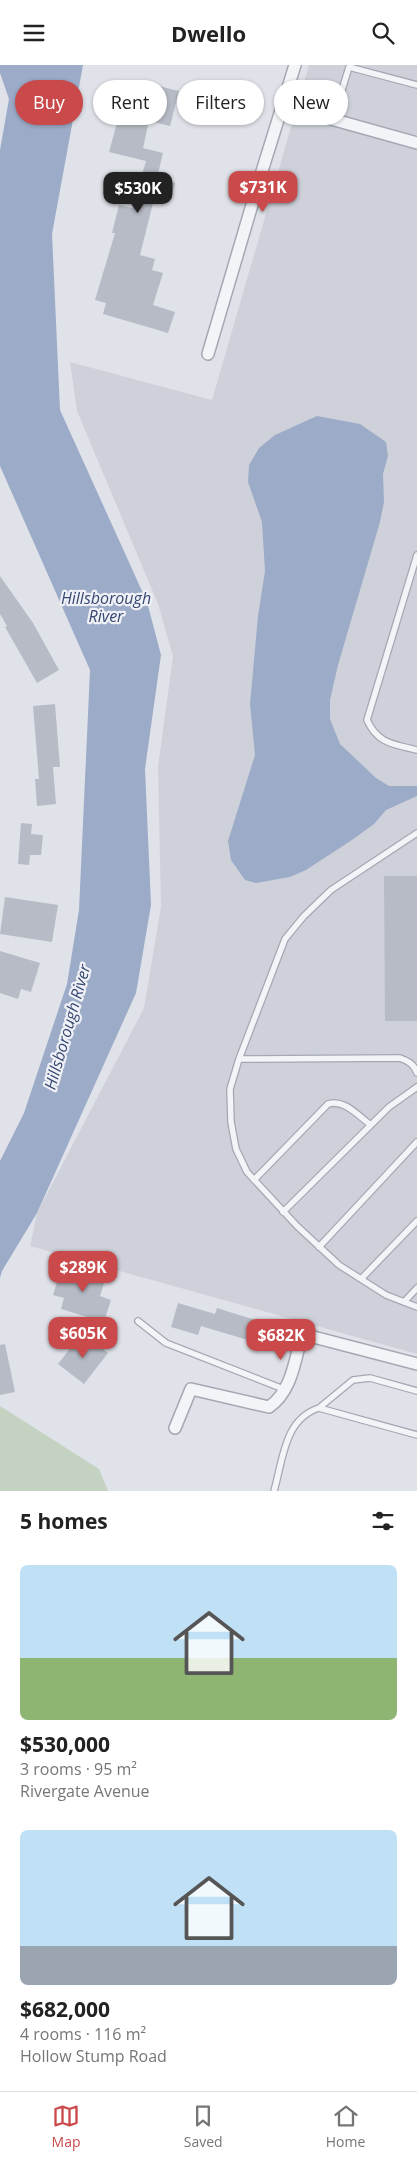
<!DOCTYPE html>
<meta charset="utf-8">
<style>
body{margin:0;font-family:"Open Sans",sans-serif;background:#f2f2f2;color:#222;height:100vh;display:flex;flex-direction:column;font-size:19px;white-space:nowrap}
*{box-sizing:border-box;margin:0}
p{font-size:16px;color:#767676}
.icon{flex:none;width:28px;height:28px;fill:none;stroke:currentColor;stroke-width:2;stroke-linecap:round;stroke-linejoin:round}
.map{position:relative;height:1426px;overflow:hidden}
.panel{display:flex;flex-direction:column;background:#fff;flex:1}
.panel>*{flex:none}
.top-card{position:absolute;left:15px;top:15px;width:388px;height:45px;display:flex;gap:10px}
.price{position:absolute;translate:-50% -42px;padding:0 11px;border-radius:10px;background:#ca494b;color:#fff;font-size:16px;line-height:32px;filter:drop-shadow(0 1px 2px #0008)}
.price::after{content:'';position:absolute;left:50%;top:30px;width:15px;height:11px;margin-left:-8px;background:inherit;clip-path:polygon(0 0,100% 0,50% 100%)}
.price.active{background:#222;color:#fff}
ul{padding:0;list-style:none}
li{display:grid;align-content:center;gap:10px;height:265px;padding:0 20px}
li span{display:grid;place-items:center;height:155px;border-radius:8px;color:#555}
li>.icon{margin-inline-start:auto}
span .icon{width:90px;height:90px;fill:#fffc;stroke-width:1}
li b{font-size:21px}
h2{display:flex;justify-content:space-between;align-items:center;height:60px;padding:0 20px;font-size:21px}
.tag{padding:0 18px;border-radius:22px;background:#fff;box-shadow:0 1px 4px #0004;font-size:18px;line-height:45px}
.tag.active{background:#ca494b;color:#fff}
header{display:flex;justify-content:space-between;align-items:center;height:65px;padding:0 20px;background:#fff;font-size:22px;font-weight:700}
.tab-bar{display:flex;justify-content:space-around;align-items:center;height:70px;border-top:1px solid #e0e0e0;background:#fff;font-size:14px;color:#767676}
.tab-bar a{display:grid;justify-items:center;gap:2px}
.tab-bar .active{color:#ca494b}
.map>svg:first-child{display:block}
</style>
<header><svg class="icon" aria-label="menu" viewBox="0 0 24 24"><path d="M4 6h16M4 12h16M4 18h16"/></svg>Dwello<svg class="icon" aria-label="search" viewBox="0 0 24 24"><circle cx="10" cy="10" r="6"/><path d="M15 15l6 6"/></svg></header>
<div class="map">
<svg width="417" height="1426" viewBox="0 0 417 1426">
<rect width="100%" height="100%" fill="#e0e2e9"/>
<path fill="#ced1da" d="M 309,0 L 417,0 L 417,1289 L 30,1181 L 37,1148 L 144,943 L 161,842 L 158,702 L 173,591 L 158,539 L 77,346 L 70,297 L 212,335 Z"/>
<path fill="#c3d2c1" d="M 0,1341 L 99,1404 L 108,1426 L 0,1426 Z"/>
<path fill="#9cabc7" d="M 0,0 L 83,0 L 52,169 L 60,345 L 147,537 L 161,590 L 145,704 L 151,840 L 136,928 L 37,1148 L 2,1206 L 0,1213 L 0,1096 L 24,1048 L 67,919 L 79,845 L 90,605 L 0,401 L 0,85 L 9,34 L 0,8 Z
M 317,351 L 360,359 L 386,377 L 388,391 L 383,409 L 384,437 L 380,457 L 338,600 L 330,635 L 330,654 L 340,679 L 376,713 L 389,721 L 417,721 L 417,731 L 386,745 L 374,759 L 352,775 L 306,805 L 290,812 L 256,818 L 245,815 L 231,795 L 228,776 L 255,690 L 250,639 L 258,551 L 265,506 L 262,457 L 248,417 L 249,400 L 259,383 L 275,370 Z"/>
<path fill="#b7bbc5" d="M 139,16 L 179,26 L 170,61 L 149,56 L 143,83 L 163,88 L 157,113 L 175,118 L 171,134 L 155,130 L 140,190 L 155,194 L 152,205 L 163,208 L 153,240 L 175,247 L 168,268 L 103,249 L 106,238 L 95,235 L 115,168 L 112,168 L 119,140 L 132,143 L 146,96 L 109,87 L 126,25 L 136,28 Z
M 0,511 L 33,558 L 59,605 L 37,618 L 5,562 L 7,561 L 0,549 Z
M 55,639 L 60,702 L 53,702 L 56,739 L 37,741 L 35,714 L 39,714 L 33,641 Z
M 21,758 L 32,759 L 31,769 L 43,770 L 41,790 L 30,790 L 29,800 L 18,799 Z
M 384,811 L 417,811 L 417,956 L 385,956 Z
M 5,832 L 58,840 L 52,877 L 0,869 Z
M 0,886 L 40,898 L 31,927 L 21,924 L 18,934 L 0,928 Z
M 75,1199 L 107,1209 L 100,1231 L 111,1235 L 104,1257 L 61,1244 L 64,1233 L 53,1230 L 60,1207 L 71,1210 Z
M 178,1238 L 215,1249 L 217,1243 L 284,1264 L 278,1284 L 201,1261 L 198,1270 L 171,1262 Z
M 82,1268 L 108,1288 L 84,1319 L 58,1299 Z
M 5,1279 L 15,1327 L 0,1330 L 0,1280 Z"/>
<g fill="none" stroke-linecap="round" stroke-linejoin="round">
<g stroke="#a5a8b3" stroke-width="8">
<path id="lane" d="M 333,54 L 349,2 L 417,20
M 417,490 L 367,655 C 378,679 393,679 417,685
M 239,994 L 285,874 L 304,851 L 331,825 L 417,768
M 417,1008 C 414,999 408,996 400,993 L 239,994 L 230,1024 L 231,1057 L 236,1084 L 247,1107 L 297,1161 L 339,1200 L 386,1230 L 417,1242
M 254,1115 L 328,1039 C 345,1034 358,1051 371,1060
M 283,1147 L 389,1042 L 417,1022
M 319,1182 L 417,1077
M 361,1214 L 417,1156
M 404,1237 L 417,1223
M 138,1256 L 166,1278 L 286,1325
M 319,1343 L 353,1315 L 370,1313 L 417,1326
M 274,1426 C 283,1395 284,1354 319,1343 L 417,1370"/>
</g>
<g stroke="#a5a8b3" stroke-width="14">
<path id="street" d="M 281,40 L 417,78
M 208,289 L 259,116 L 295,0
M 175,1363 L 191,1324 L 269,1342 C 292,1326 295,1295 302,1269 L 417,1299"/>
</g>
<use href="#lane" stroke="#f3f4f7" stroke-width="5.5"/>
<use href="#street" stroke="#f3f4f7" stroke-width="11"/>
</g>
<g text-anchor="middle" stroke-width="4.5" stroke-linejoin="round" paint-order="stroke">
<g font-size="16" font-style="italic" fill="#354872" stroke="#f0f1f6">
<text x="106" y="539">Hillsborough<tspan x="106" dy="18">River</tspan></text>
<text transform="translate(67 962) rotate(-74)" y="6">Hillsborough River</text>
</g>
</g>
</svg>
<b class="price" style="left:263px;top:148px">$731K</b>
<b class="price active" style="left:138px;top:149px">$530K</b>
<b class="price" style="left:83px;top:1228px">$289K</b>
<b class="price" style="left:83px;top:1294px">$605K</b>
<b class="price" style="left:281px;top:1296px">$682K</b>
<div class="top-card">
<a class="tag active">Buy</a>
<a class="tag">Rent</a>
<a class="tag">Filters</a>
<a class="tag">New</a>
</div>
</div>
<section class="panel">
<h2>5 homes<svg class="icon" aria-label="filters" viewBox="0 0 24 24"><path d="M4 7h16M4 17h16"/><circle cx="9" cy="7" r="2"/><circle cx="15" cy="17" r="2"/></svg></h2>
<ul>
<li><span style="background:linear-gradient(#bfe0f5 60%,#8fb573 0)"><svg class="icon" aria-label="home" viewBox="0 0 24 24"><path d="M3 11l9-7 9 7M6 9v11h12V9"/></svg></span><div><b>$530,000</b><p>3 rooms · 95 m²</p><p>Rivergate Avenue</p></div></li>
<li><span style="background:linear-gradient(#bfe0f5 75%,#9aa5b1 0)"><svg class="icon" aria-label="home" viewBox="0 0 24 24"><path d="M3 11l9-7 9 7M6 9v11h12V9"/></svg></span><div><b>$682,000</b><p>4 rooms · 116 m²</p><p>Hollow Stump Road</p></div></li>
</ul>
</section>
<nav class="tab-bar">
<a class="active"><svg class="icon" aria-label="map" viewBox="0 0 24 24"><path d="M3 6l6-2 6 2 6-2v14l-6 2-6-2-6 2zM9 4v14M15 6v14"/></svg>Map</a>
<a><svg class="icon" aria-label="saved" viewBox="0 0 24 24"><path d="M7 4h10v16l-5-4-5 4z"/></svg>Saved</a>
<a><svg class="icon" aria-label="home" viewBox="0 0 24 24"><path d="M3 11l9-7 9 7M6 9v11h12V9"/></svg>Home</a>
</nav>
